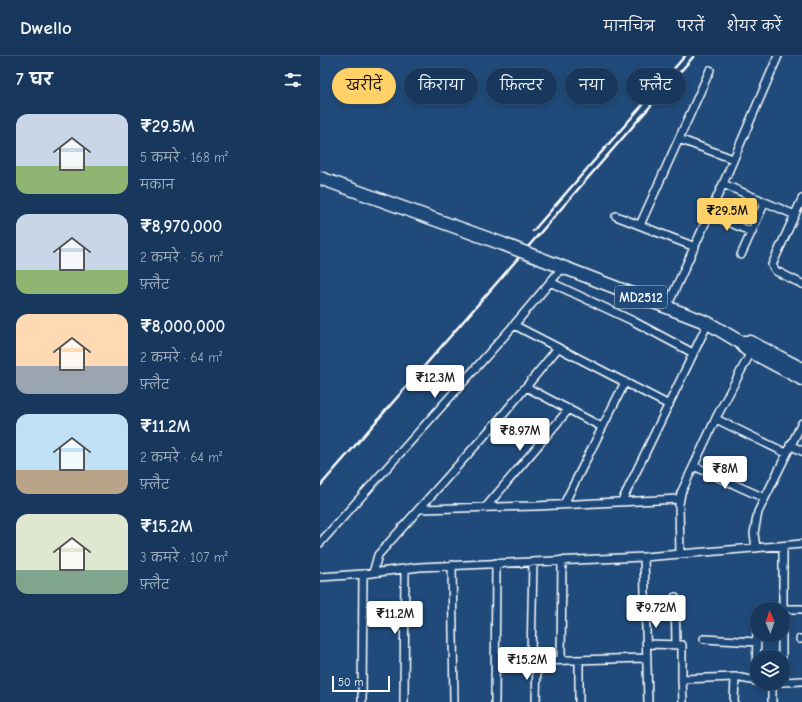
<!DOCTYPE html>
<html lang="hi">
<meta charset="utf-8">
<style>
body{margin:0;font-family:"Comic Neue","Playpen Sans Deva",sans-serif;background:#203f62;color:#f1f3f6;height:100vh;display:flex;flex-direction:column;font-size:15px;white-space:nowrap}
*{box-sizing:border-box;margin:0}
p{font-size:13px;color:#9eacbb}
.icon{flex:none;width:22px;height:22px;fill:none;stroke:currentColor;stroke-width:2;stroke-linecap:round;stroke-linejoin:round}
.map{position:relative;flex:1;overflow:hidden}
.sheet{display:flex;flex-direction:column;background:#17385c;width:320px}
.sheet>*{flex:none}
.banner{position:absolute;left:12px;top:12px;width:380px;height:36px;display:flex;gap:8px}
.needle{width:26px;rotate:358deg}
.buttons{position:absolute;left:430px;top:546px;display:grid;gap:8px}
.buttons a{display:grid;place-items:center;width:40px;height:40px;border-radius:50%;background:#17385c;box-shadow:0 2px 6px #0003,0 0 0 1px #365272;font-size:20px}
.scale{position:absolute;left:12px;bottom:10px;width:58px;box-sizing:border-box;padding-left:4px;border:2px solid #fff;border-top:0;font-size:11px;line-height:14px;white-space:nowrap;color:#fff;-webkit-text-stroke:3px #1f4a7a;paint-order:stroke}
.price{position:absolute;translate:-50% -34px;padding:0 9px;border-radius:4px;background:#fff;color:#222;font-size:13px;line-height:26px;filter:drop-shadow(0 1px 2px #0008)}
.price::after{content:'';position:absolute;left:50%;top:24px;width:12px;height:9px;margin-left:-6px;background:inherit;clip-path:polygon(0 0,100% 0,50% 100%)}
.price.current{background:#ffd166;color:#111}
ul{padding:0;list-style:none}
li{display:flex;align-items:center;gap:12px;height:100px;padding:0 16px}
li span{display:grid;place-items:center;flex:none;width:112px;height:80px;border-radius:12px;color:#555}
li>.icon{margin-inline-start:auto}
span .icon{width:48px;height:48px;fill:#fffc;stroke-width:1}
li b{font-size:17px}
h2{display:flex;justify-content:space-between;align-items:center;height:48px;padding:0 16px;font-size:17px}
.chip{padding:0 14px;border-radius:18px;background:#17385c;box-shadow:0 2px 6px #0003,0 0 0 1px #365272;font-size:14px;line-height:36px}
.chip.current{background:#ffd166;color:#111}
header{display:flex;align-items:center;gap:24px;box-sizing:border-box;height:56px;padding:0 20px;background:#17385c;border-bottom:1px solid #365272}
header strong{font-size:19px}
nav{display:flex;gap:22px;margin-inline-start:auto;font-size:14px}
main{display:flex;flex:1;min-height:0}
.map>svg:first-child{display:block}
</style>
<header>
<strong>Dwello</strong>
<nav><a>मानचित्र</a><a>परतें</a><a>शेयर करें</a></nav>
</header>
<main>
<section class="sheet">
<h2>7 घर<svg class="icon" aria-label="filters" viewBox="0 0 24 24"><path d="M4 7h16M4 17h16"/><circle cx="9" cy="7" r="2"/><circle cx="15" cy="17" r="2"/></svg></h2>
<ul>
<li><span style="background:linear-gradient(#c9d6e8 65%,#8fb573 0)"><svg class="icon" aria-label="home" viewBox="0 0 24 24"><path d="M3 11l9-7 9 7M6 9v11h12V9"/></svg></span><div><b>₹29.5M</b><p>5 कमरे · 168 m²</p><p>मकान</p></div></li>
<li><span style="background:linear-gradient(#c9d6e8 70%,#8fb573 0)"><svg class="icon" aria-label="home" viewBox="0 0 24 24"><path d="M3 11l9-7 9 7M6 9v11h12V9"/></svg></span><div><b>₹8,970,000</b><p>2 कमरे · 56 m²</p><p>फ़्लैट</p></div></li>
<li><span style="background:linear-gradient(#ffd9b3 65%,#9aa5b1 0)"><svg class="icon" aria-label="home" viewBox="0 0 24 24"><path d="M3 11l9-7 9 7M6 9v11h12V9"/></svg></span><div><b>₹8,000,000</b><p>2 कमरे · 64 m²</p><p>फ़्लैट</p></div></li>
<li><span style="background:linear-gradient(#bfe0f5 70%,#b9a48a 0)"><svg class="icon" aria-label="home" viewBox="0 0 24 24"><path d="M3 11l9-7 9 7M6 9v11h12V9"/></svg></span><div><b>₹11.2M</b><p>2 कमरे · 64 m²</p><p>फ़्लैट</p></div></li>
<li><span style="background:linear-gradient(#dfe7d0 70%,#7fa58c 0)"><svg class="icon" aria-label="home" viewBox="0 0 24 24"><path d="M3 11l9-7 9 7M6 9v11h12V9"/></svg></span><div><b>₹15.2M</b><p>3 कमरे · 107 m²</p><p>फ़्लैट</p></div></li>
</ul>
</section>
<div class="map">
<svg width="482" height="646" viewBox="0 0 482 646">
<rect width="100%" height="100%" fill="#1f4a7a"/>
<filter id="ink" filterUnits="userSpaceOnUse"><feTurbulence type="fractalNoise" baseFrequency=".025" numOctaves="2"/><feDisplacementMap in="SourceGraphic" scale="8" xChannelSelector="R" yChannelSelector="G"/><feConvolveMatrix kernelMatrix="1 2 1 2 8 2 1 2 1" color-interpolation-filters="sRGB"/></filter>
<g filter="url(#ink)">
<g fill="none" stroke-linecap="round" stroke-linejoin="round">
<g stroke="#fff" stroke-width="10">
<path id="street" d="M 359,83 L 413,103
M 403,128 L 475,159
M 482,143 L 452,209 L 456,215 L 482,228
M 389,158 L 432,176
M 296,160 L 375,191
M 320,169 L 390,14
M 421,199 L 445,146
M 230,226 L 313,265 L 373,297
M 347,251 L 403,128 L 458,0
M 194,269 L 349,349
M 206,331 L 282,371
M 396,363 L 466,397
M 470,389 L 482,395
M 374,410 L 444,442
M 302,445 L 388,267
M 244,448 L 305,326
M 166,451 L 249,353
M 100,453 L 216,450 L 359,443
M 0,487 L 194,269 L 243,211
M 463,490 L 463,553 L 482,553
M 436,492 L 434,477 L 438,456 L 482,367
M 360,498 L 359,448 L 361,437 L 397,360 L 431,296
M 324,501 L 328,646
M 213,506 L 211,600 L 217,605 L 327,602
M 132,509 L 134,646
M 53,517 L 58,499 L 182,360 L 238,292
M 0,521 L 43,518 L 100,511 L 324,501 L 482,488
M 355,541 L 356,588
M 384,583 L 437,586
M 480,583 L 482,583
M 327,588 L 362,589 L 362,623
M 462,601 L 462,579
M 241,604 L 242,504
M 259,604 L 259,646
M 436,625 L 437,574
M 463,626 L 482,625
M 452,627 L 452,646
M 42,646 L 43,518
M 84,646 L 85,513
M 175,646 L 176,507
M 216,646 L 217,605
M 363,646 L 362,623 L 415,621 L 437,625
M 414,646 L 415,621"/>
</g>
<g stroke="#fff" stroke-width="15">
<path id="primary" d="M 0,122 L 183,188
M 219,202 L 388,267 L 420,286 L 426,293 L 482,323
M 420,286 L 430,286 L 482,313"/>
</g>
<use href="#street" stroke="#1f4a7a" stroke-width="7"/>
<use href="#primary" stroke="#1f4a7a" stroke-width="12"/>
<path stroke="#fff" stroke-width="2.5" d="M 213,175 L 365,0
M 0,430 L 374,0"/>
<g stroke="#fff" stroke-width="15" stroke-linecap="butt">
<path id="primary-bridge" d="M 183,188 L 219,202"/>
</g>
<use href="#primary-bridge" stroke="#1f4a7a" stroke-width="12"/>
</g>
</g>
<g text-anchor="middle" stroke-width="3" stroke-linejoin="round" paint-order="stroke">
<rect fill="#1f4a7a" stroke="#bcc9d7" stroke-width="1" x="295" y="230" width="52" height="22" rx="3"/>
<g font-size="13" font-weight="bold" fill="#fff">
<text x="321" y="246">MD2512</text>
</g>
</g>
</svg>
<div class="buttons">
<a><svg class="needle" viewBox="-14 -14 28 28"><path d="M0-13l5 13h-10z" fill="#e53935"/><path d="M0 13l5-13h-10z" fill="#9eacbb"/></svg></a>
<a><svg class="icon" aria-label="layers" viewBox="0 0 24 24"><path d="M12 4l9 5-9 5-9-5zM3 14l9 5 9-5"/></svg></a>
</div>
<div class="scale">50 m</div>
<b class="price current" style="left:407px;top:176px">₹29.5M</b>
<b class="price" style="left:115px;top:343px">₹12.3M</b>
<b class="price" style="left:200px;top:396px">₹8.97M</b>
<b class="price" style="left:405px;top:434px">₹8M</b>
<b class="price" style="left:336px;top:573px">₹9.72M</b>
<b class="price" style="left:75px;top:579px">₹11.2M</b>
<b class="price" style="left:207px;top:625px">₹15.2M</b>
<div class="banner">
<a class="chip current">खरीदें</a>
<a class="chip">किराया</a>
<a class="chip">फ़िल्टर</a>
<a class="chip">नया</a>
<a class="chip">फ़्लैट</a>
</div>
</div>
</main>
